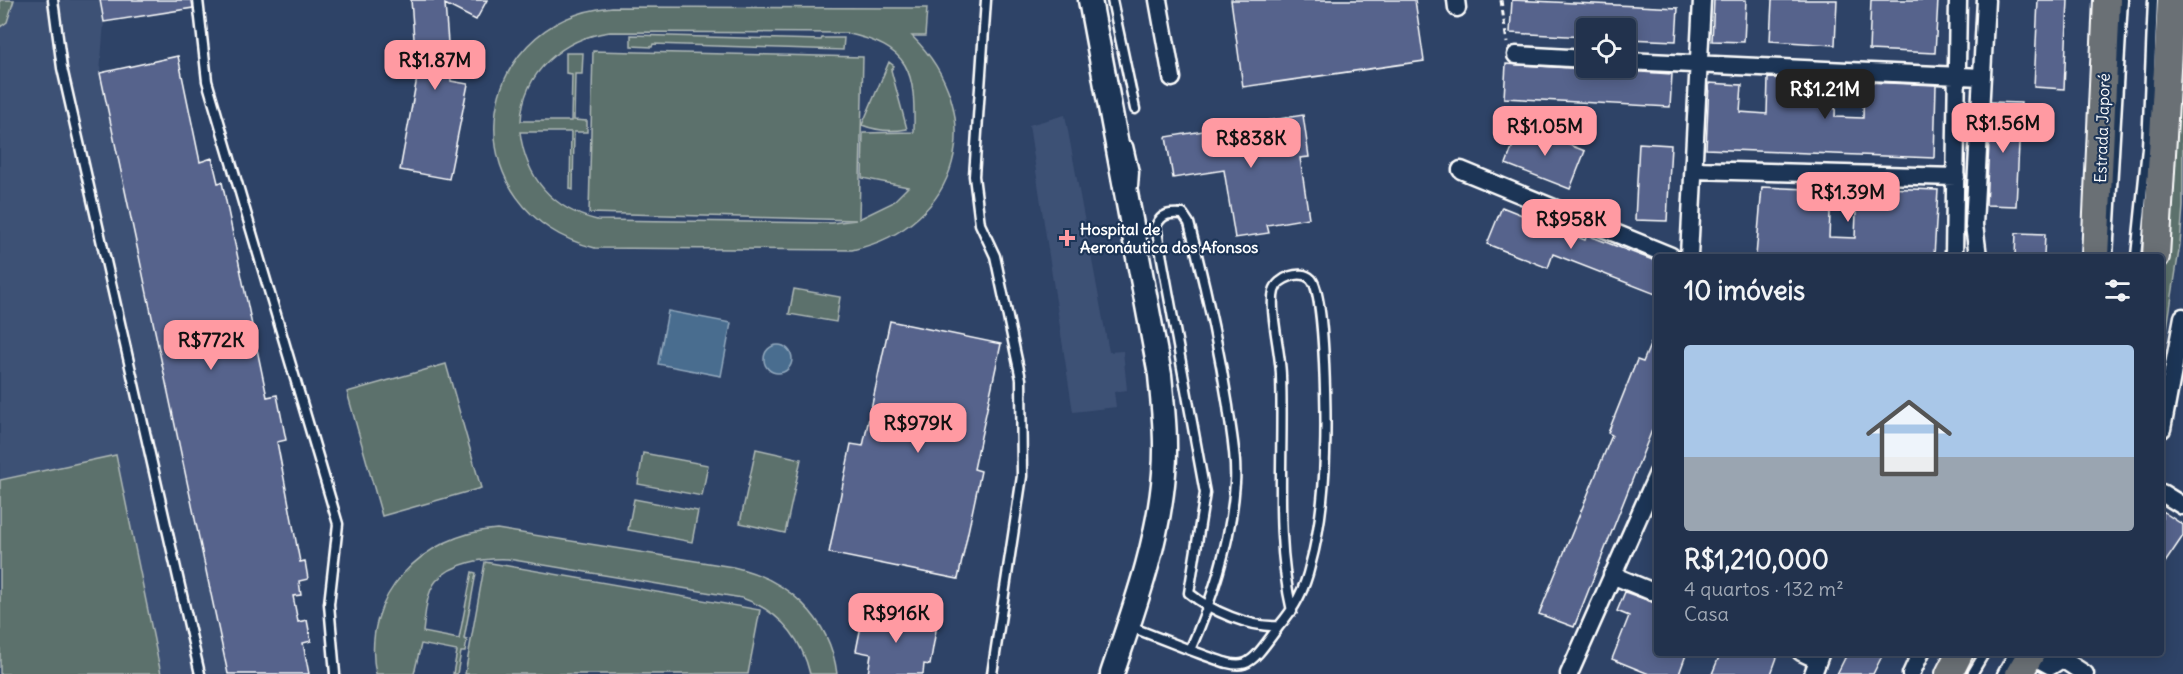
<!DOCTYPE html>
<html lang="pt">
<meta charset="utf-8">
<style>
body{margin:0;font-family:Delius,sans-serif;background:#2e3e57;color:#f1f3f6;height:100vh;display:flex;flex-direction:column;font-size:22px;white-space:nowrap}
*{box-sizing:border-box;margin:0}
p{font-size:20px;color:#a2aab6}
.icon{flex:none;width:33px;height:33px;fill:none;stroke:currentColor;stroke-width:2;stroke-linecap:round;stroke-linejoin:round}
.map{position:relative;flex:1;overflow:hidden}
.side{position:absolute;left:1654px;top:254px;width:510px;height:402px;display:flex;flex-direction:column;background:#22324d;border-radius:6px;box-shadow:0 3px 15px #0003,0 0 0 2px #3f4d65}
.side>*{flex:none}
.fabs{position:absolute;left:1576px;top:18px;display:grid;gap:12px}
.fabs a{display:grid;place-items:center;width:60px;height:60px;border-radius:6px;background:#22324d;box-shadow:0 3px 15px #0003,0 0 0 2px #3f4d65;font-size:30px}
.price{position:absolute;translate:-50% -51px;padding:0 14px;border-radius:12px;background:#ff9aa2;color:#111;font-size:20px;line-height:39px;filter:drop-shadow(0 2px 3px #0008)}
.price::after{content:'';position:absolute;left:50%;top:36px;width:18px;height:14px;margin-left:-9px;background:inherit;clip-path:polygon(0 0,100% 0,50% 100%)}
.price.active{background:#222;color:#fff}
ul{padding:0;list-style:none}
li{display:grid;align-content:center;gap:12px;height:318px;padding:0 30px}
li+li{border-top:2px solid #3f4d65}
li span{display:grid;place-items:center;height:186px;border-radius:6px;color:#555}
li>.icon{margin-inline-start:auto}
span .icon{width:108px;height:108px;fill:#fffc;stroke-width:1}
li b{font-size:26px}
h2{display:flex;justify-content:space-between;align-items:center;height:72px;padding:0 30px;font-size:26px}
.map>svg:first-child{display:block}
</style>
<div class="map">
<svg width="2183" height="674" viewBox="0 0 2183 674">
<rect width="100%" height="100%" fill="#2e4367"/>
<filter id="ink" filterUnits="userSpaceOnUse"><feTurbulence type="fractalNoise" baseFrequency=".0167" numOctaves="2"/><feDisplacementMap in="SourceGraphic" scale="12" xChannelSelector="R" yChannelSelector="G"/><feConvolveMatrix kernelMatrix="1 2 1 2 8 2 1 2 1" color-interpolation-filters="sRGB"/></filter>
<g filter="url(#ink)">
<path fill="#3e5175" d="M 14,0 L 100,0 L 104,22 L 100,73 L 228,674 L 161,674 L 116,455 L 0,480 L 0,27 L 7,22 Z
M 1065,115 L 1109,352 L 1123,351 L 1127,390 L 1114,392 L 1116,407 L 1073,412 L 1029,125 Z"/>
<path fill="#5c716c" stroke="#aeb8b6" stroke-width="1.5" fill-rule="evenodd" d="M 0,0 L 14,0 L 7,22 L 0,27 Z
M 2183,0 L 2183,206 L 2180,244 L 2162,361 L 2162,256 Z
M 612,7 L 927,8 L 925,36 L 912,36 C 990,113 961,226 852,250 L 595,248 C 452,212 466,21 612,7 ZM 610,32 L 845,33 C 912,47 915,72 914,132 L 863,133 L 862,178 L 908,187 L 892,203 L 859,219 L 863,57 L 593,51 L 589,213 L 856,220 L 832,223 L 597,220 C 552,209 526,178 520,132 L 571,132 L 570,189 L 573,190 L 574,132 L 587,132 L 587,121 L 574,120 L 575,74 L 582,74 L 583,53 L 566,53 L 566,73 L 572,74 L 571,121 L 521,121 C 523,71 564,38 610,32 Z
M 631,35 L 821,40 L 822,38 L 844,38 L 843,50 L 653,44 L 652,47 L 631,46 Z
M 889,62 L 894,66 L 891,70 L 907,129 C 891,132 877,131 862,125 Z
M 794,289 L 840,297 L 836,322 L 789,314 Z
M 446,364 L 481,488 L 382,516 L 347,392 Z
M 756,449 L 801,459 L 785,533 L 740,523 Z
M 643,453 L 708,465 L 702,496 L 638,484 Z
M 116,455 L 161,674 L 0,674 L 0,480 Z
M 634,499 L 698,511 L 692,542 L 628,530 Z
M 497,529 L 733,567 C 787,579 830,617 837,674 L 810,674 C 801,636 779,611 742,598 L 508,559 C 484,558 453,562 436,581 C 426,593 425,617 423,632 L 459,639 L 472,572 L 476,573 L 464,639 L 467,640 L 465,652 L 461,652 L 457,674 L 453,674 L 457,651 L 421,644 L 414,674 L 376,674 C 360,596 423,534 497,529 Z
M 485,562 L 760,610 L 748,674 L 465,674 Z"/>
<path fill="#486d8f" stroke="#91a7bc" stroke-width="1.5" d="M 668,311 L 731,323 L 721,376 L 658,364 Z
M764 359a14 14 0 1 1 28 0a14 14 0 1 1-28 0Z"/>
<path fill="#57648c" stroke="#fff" stroke-width="1.5" d="M 100,0 L 192,0 L 193,8 L 104,22 Z
M 411,0 L 487,0 L 476,20 L 445,4 L 451,81 L 468,84 L 449,179 L 400,170 L 417,78 Z
M 1231,0 L 1415,0 L 1424,61 L 1243,87 Z
M 1512,0 L 1678,8 L 1676,41 L 1626,39 L 1626,28 L 1585,28 L 1585,37 L 1510,33 Z
M 1714,0 L 1746,0 L 1744,42 L 1712,41 Z
M 1772,0 L 1837,0 L 1835,45 L 1770,41 Z
M 1871,0 L 1938,0 L 1935,53 L 1869,50 Z
M 2038,0 L 2068,0 L 2064,89 L 2034,87 Z
M 178,56 L 200,162 L 212,158 L 218,183 L 222,182 L 267,397 L 277,395 L 286,440 L 277,442 L 300,562 L 305,561 L 308,579 L 299,581 L 301,595 L 293,596 L 298,622 L 307,620 L 311,641 L 303,643 L 309,674 L 228,674 L 100,73 Z
M 1506,64 L 1586,69 L 1618,68 L 1626,71 L 1672,74 L 1670,107 L 1504,98 Z
M 1768,78 L 1836,81 L 1835,117 L 1863,118 L 1864,82 L 1936,85 L 1934,158 L 1706,149 L 1709,83 L 1742,85 L 1740,112 L 1767,114 Z
M 1991,102 L 2021,103 L 2016,206 L 1986,205 Z
M 1303,115 L 1309,157 L 1300,158 L 1309,218 L 1267,225 L 1269,233 L 1235,238 L 1224,170 L 1173,178 L 1166,137 Z
M 1520,126 L 1585,151 L 1570,189 L 1506,164 Z
M 1639,143 L 1671,145 L 1667,221 L 1635,220 Z
M 1762,187 L 1831,190 L 1829,237 L 1855,238 L 1857,187 L 1938,190 L 1934,256 L 1756,256 Z
M 1502,207 L 1585,240 L 1587,235 L 1658,262 L 1658,295 L 1553,254 L 1548,268 L 1487,244 Z
M 2016,233 L 2045,234 L 2044,256 L 2015,256 Z
M 890,321 L 1001,344 L 974,469 L 981,471 L 958,579 L 829,553 L 851,444 L 863,446 Z
M 1657,328 L 1658,415 L 1574,627 L 1539,614 L 1612,435 L 1608,433 L 1637,360 L 1643,362 Z
M 2162,511 L 2183,525 L 2183,536 L 2162,567 Z
M 1625,592 L 1658,604 L 1658,652 L 1687,652 L 1679,674 L 1649,674 L 1612,659 L 1629,616 L 1617,611 Z
M 864,611 L 937,624 L 930,665 L 924,664 L 923,674 L 868,674 L 871,654 L 856,651 Z
M 1721,652 L 1779,652 L 1771,674 L 1712,674 Z
M 1848,652 L 1884,652 L 1873,674 L 1837,674 Z"/>
<g fill="none" stroke-linecap="round" stroke-linejoin="round">
<g stroke="#fff" stroke-width="13">
<path id="lane" d="M 53,0 L 62,68 L 200,674
M 198,0 L 207,81 L 338,524 L 329,604 L 335,674
M 986,0 L 974,176 L 980,224 L 995,256 L 1021,379 L 1022,476 L 992,674
M 1112,0 L 1135,109
M 1128,146 L 1134,172 L 1133,186
M 2108,256 L 2123,0
M 2136,256 L 2147,148 L 2153,0
M 1131,627 L 1190,650 C 1213,598 1231,541 1235,483 C 1237,458 1231,432 1228,406 C 1218,343 1205,284 1189,223 L 1183,214 C 1170,213 1162,213 1156,226 L 1205,493 L 1189,593 C 1211,611 1250,628 1279,626 C 1294,609 1305,588 1310,566 C 1320,530 1324,492 1325,454 C 1326,428 1326,293 1311,279 C 1301,269 1277,278 1274,291 C 1269,310 1281,354 1281,376 C 1284,455 1274,534 1292,611
M 1190,650 C 1248,671 1244,674 1279,626
M 1972,674 L 1985,652
M 2002,674 L 2014,652"/>
</g>
<g stroke="#fff" stroke-width="21">
<path id="street" d="M 1158,0 L 1172,78
M 1456,0 L 1457,8
M 1516,55 L 1587,59
M 1626,61 L 1982,77
M 1461,170 L 1671,256
M 1694,170 L 1956,177
M 1689,256 L 1702,0
M 1954,256 L 1958,0
M 1978,256 L 1974,225 L 1986,0
M 2162,429 L 2183,317
M 2162,493 L 2183,506
M 1612,575 L 1658,594
M 1801,652 L 1818,660
M 2031,655 L 2051,666 L 2062,659
M 2062,659 L 2085,674
M 1569,674 L 1658,473
M 1813,674 L 1821,652
M 1911,674 L 1921,652"/>
</g>
<g stroke="#fff" stroke-width="27">
<path id="secondary" d="M 1090,0 L 1160,375 C 1163,408 1167,440 1164,473 C 1159,541 1134,609 1112,674"/>
</g>
<g stroke="#fff" stroke-width="30">
<path id="primary" d="M 2095,256 L 2107,0
M 2156,256 L 2171,0
M 1949,674 L 1960,652
M 2019,674 L 2032,652"/>
</g>
<path stroke="#fff" stroke-width="3" stroke-dasharray="6 4.5" stroke-linecap="butt" d="M 1501,0 L 1507,43"/>
<use href="#lane" stroke="#1d3557" stroke-width="8"/>
<use href="#street" stroke="#1d3557" stroke-width="16"/>
<use href="#secondary" stroke="#1d3557" stroke-width="22"/>
<use href="#primary" stroke="#6b6f75" stroke-width="26"/>
</g>
</g>
<path fill="#ff9aa2" stroke="#1d3557" stroke-width="2" d="M1064 229h6v6h6v6h-6v6h-6v-6h-6v-6h6z"/>
<g text-anchor="middle" stroke-width="4.5" stroke-linejoin="round" paint-order="stroke">
<g font-size="16" fill="#fff" stroke="#1d3557">
<text transform="translate(2102 128) rotate(-88)" y="6">Estrada Japoré</text>
</g>
<g font-size="16" font-weight="bold" fill="#fff" stroke="#1d3557" text-anchor="start">
<text x="1080" y="235">Hospital de<tspan x="1080" dy="18">Aeronáutica dos Afonsos</tspan></text>
</g>
</g>
</svg>
<div class="fabs">
<a><svg class="icon" aria-label="locate" viewBox="0 0 24 24"><circle cx="12" cy="12" r="6"/><path d="M12 2v4M12 18v4M2 12h4M18 12h4"/></svg></a>
</div>
<b class="price" style="left:435px;top:91px">R$1.87M</b>
<b class="price active" style="left:1825px;top:120px">R$1.21M</b>
<b class="price" style="left:2003px;top:154px">R$1.56M</b>
<b class="price" style="left:1545px;top:157px">R$1.05M</b>
<b class="price" style="left:1251px;top:169px">R$838K</b>
<b class="price" style="left:1848px;top:223px">R$1.39M</b>
<b class="price" style="left:1571px;top:250px">R$958K</b>
<b class="price" style="left:211px;top:371px">R$772K</b>
<b class="price" style="left:918px;top:454px">R$979K</b>
<b class="price" style="left:896px;top:644px">R$916K</b>
<section class="side">
<h2>10 imóveis<svg class="icon" aria-label="filters" viewBox="0 0 24 24"><path d="M4 7h16M4 17h16"/><circle cx="9" cy="7" r="2"/><circle cx="15" cy="17" r="2"/></svg></h2>
<ul>
<li><span style="background:linear-gradient(#a9c7e8 60%,#9aa5b1 0)"><svg class="icon" aria-label="home" viewBox="0 0 24 24"><path d="M3 11l9-7 9 7M6 9v11h12V9"/></svg></span><div><b>R$1,210,000</b><p>4 quartos · 132 m²</p><p>Casa</p></div></li>
</ul>
</section>
</div>
